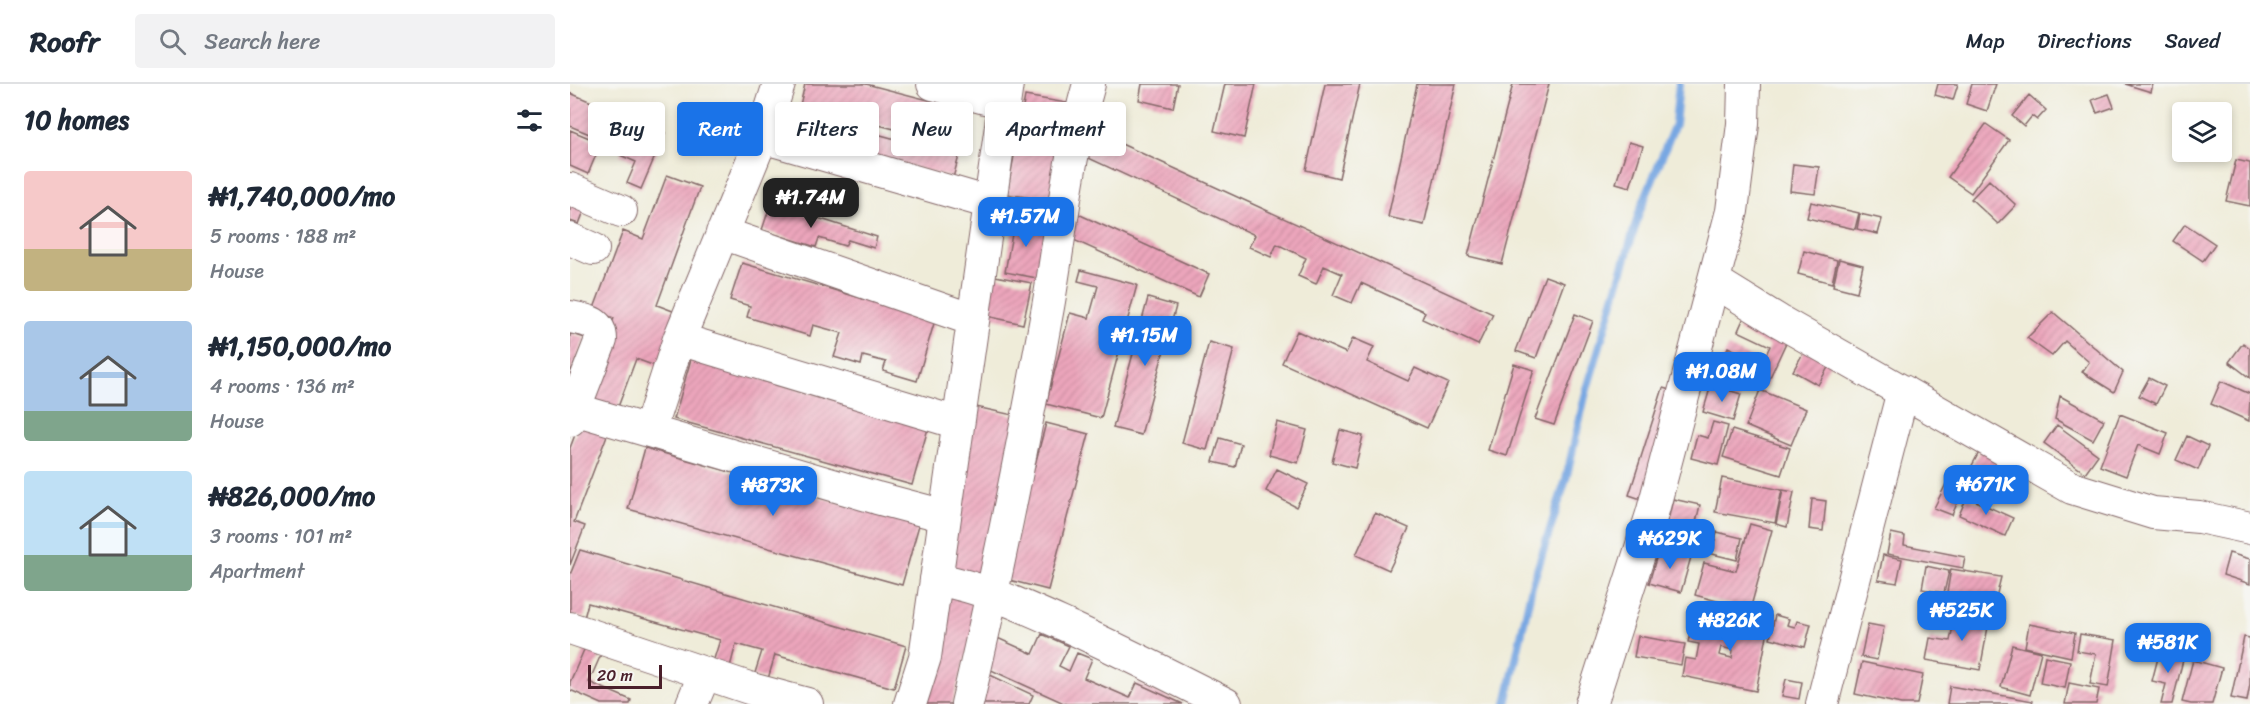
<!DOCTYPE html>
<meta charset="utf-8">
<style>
body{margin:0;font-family:Sriracha,sans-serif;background:#f2f2f3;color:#1f2937;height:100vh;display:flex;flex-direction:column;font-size:22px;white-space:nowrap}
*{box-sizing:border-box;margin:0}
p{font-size:20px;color:#747a83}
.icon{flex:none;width:33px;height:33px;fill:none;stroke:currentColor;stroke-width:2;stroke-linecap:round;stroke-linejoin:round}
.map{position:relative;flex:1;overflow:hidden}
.details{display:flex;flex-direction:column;background:#fff;width:570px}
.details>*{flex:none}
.guide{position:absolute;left:18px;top:18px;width:570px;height:54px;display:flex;gap:12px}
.fabs{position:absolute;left:1602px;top:18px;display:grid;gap:12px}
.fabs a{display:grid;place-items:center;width:60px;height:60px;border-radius:6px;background:#fff;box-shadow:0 3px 9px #0003;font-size:30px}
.scale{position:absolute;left:18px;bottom:15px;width:74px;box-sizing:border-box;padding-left:6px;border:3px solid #4a1f2b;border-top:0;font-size:16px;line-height:21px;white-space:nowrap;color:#4a1f2b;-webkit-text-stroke:4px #f6f6f2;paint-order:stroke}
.price{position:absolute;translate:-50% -51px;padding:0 14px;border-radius:12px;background:#1a73e8;color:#fff;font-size:20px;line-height:39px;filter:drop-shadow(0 2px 3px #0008)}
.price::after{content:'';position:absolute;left:50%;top:36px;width:18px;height:14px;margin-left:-9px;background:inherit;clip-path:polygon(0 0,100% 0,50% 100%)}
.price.on{background:#222;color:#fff}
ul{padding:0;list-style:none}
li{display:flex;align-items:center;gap:18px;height:150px;padding:0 24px}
li span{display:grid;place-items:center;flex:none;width:168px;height:120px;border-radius:6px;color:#555}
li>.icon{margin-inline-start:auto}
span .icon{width:72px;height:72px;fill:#fffc;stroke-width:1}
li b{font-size:26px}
h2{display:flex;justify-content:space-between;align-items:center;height:72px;padding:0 24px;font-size:26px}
.chip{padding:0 21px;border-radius:6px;background:#fff;box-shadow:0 3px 9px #0003;font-size:21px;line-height:54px}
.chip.on{background:#1a73e8;color:#fff}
header{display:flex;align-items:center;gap:36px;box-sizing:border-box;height:84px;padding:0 30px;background:#fff;border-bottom:2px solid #e0e1e3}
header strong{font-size:28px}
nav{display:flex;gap:33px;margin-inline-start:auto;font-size:21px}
.search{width:420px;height:54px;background:#f2f2f3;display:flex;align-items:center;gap:15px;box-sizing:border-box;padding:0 21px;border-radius:6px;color:#747a83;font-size:22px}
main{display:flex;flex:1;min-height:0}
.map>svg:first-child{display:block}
</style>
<header>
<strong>Roofr</strong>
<div class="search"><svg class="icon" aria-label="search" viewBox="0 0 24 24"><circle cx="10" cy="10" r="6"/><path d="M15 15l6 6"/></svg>Search here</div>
<nav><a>Map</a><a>Directions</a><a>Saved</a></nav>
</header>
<main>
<section class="details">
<h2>10 homes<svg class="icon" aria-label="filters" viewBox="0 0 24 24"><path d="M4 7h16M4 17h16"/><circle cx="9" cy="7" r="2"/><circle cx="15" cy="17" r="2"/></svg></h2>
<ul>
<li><span style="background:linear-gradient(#f6c9c9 65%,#c2b280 0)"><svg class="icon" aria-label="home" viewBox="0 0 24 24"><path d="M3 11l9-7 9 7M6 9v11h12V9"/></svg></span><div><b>₦1,740,000/mo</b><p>5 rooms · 188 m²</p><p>House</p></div></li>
<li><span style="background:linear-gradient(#a9c7e8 75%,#7fa58c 0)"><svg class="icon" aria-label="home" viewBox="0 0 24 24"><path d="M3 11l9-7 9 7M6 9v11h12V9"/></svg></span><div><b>₦1,150,000/mo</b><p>4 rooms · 136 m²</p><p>House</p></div></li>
<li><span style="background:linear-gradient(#bfe0f5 70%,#7fa58c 0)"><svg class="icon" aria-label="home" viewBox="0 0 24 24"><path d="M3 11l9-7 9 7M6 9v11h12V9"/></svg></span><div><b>₦826,000/mo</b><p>3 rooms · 101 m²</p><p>Apartment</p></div></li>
</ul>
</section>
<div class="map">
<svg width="1680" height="620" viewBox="0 0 1680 620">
<defs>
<pattern id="building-hatch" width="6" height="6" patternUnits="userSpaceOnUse" patternTransform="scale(1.5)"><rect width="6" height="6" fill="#eca6bc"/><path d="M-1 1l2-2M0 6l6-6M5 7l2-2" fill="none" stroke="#cc8ea2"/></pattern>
</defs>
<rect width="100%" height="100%" fill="#f6f6f2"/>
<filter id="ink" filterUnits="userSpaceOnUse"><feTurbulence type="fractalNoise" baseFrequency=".0167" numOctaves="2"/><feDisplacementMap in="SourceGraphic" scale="12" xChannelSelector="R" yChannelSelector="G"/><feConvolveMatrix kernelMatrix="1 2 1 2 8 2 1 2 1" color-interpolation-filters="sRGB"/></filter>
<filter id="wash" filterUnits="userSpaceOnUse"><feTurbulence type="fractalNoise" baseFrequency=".008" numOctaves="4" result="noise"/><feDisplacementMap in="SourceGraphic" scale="24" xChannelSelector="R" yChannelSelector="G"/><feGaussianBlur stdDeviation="1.35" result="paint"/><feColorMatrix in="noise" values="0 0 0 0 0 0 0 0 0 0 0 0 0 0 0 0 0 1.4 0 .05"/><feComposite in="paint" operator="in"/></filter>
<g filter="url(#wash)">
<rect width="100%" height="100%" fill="#efecd9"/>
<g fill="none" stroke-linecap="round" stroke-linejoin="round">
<path stroke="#78a7e2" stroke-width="8" d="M 936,620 L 962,502 L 996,395 L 1015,312 L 1069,129 L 1105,40 L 1109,0"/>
</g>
<g id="blocks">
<path fill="url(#building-hatch)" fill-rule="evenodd" d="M 235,0 L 296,0 L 401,27 L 391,62 L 230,21 Z
M 572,0 L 608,0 L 603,24 L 569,16 Z
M 655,0 L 686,0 L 674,54 L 644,47 Z
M 755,0 L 790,0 L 769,94 L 736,86 Z
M 847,0 L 886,0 L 854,141 L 818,133 Z
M 943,0 L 979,0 L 932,180 L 898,172 Z
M 1368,0 L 1388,0 L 1383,16 L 1365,11 Z
M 1402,0 L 1426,0 L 1417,27 L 1396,20 Z
M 1555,0 L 1583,0 L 1581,8 Z
M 0,9 L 95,49 L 71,105 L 57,99 L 66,78 L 50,71 L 53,64 L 0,42 Z
M 1539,10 L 1544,23 L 1527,29 L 1522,16 Z
M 1459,11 L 1476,26 L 1467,36 L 1462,32 L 1454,42 L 1442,32 Z
M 455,12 L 497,19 L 480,117 L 437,110 Z
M 236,31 L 389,72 L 383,94 L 230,53 Z
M 1416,40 L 1439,56 L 1401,109 L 1378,93 Z
M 0,46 L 31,59 L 18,90 L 0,82 Z
M 523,47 L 923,230 L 908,261 L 852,235 L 855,228 L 791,199 L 782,219 L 763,211 L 772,190 L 754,182 L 746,200 L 728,192 L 736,174 L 707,160 L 701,173 L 679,163 L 685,151 L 512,71 Z
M 1059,58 L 1073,62 L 1060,103 L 1046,99 Z
M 1666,76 L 1680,79 L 1680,122 L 1656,117 Z
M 1223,80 L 1249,83 L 1245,110 L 1220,107 Z
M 97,91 L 130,103 L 87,221 L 108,229 L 88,283 L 66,275 L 45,331 L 12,319 L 44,234 L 23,227 L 53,147 L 73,155 Z
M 1419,96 L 1446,121 L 1428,140 L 1401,115 Z
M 19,114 L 9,140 L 0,137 L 0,115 Z
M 1241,118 L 1289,129 L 1285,145 L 1237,134 Z
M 201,119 L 307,153 L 304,164 L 278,156 L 275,162 L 249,154 L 246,163 L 192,146 Z
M 506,129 L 639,190 L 629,213 L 495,152 Z
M 1290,130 L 1312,135 L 1308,150 L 1287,145 Z
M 445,134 L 477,139 L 467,194 L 435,188 Z
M 1615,140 L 1645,160 L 1633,177 L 1603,157 Z
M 1234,167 L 1267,176 L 1262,199 L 1228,190 Z
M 1269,175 L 1293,181 L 1287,208 L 1263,202 Z
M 172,179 L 365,236 L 347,297 L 313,287 L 316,278 L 293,272 L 291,281 L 264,273 L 272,249 L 243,241 L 240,252 L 177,233 L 180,222 L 160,216 Z
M 511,186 L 567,201 L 531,334 L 476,320 L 500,229 L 519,234 L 528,202 L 508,197 Z
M 420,191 L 462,199 L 453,240 L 412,231 Z
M 975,192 L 994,199 L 966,274 L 946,267 Z
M 578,214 L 606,222 L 571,351 L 543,344 Z
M 1483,228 L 1553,288 L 1544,308 L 1512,288 L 1519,278 L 1495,257 L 1482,272 L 1457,254 Z
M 1005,230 L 1023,237 L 984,341 L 965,335 Z
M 1175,231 L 1219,252 L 1195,304 L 1149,282 L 1158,263 L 1192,279 L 1200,262 L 1168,247 Z
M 727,247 L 776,269 L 783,254 L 804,263 L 797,278 L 838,297 L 845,284 L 878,299 L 857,344 L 712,279 Z
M 0,249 L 15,254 L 0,290 Z
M 639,258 L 664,265 L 637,366 L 612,359 Z
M 1673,259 L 1680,264 L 1680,294 L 1659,278 Z
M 1236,264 L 1261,278 L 1248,301 L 1223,287 Z
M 121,275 L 359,341 L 342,401 L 104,335 Z
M 944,280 L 964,286 L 937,372 L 918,366 Z
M 1579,294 L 1595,302 L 1586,320 L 1569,312 Z
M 1651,297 L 1680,310 L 1679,337 L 1641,320 Z
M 1141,301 L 1171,310 L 1163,337 L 1133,328 Z
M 1093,304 L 1110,309 L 1077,417 L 1059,411 Z
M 1190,306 L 1236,325 L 1221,361 L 1176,342 Z
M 1490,312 L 1534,336 L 1523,356 L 1485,335 Z
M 397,321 L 452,333 L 414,493 L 374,483 Z
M 1550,330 L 1598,349 L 1590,370 L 1568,361 L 1556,392 L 1530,382 Z
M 11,335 L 39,346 L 4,438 L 15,442 L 0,481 L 0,364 Z
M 707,338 L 737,346 L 728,379 L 699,371 Z
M 1143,338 L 1158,342 L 1148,381 L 1121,374 L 1127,351 L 1138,354 Z
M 476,339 L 519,350 L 478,506 L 435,495 Z
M 1487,341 L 1528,371 L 1515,389 L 1474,359 Z
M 770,346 L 793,352 L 785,384 L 762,378 Z
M 1162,346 L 1220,364 L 1211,391 L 1153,373 Z
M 1617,352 L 1638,362 L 1628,386 L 1606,376 Z
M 650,354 L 671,360 L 665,383 L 643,378 Z
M 1413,361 L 1463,388 L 1448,416 L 1398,389 Z
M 75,364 L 349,441 L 332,501 L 58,425 Z
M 707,385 L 738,400 L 726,423 L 696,407 Z
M 1152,394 L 1212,406 L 1205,439 L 1145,428 Z
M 1376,400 L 1392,408 L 1382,431 L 1364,424 Z
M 1213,406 L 1224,408 L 1217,443 L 1206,440 Z
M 1397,413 L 1443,434 L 1435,452 L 1389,431 Z
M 1103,415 L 1130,421 L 1123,451 L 1145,456 L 1147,448 L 1172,454 L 1167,476 L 1093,458 Z
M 1242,415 L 1256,417 L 1253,447 L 1239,445 Z
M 805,429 L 839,444 L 819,486 L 786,471 Z
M 1180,440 L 1202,446 L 1180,526 L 1125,511 L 1134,479 L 1166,487 Z
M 1321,449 L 1335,452 L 1334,461 L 1395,473 L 1393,484 L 1317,470 Z
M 1089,464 L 1121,473 L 1111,508 L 1079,499 Z
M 10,466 L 336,562 L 324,604 L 205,571 L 198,595 L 184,592 L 192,567 L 166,560 L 160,583 L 143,578 L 150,556 L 18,519 L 14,534 L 0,531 L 0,491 Z
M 1659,469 L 1680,475 L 1680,500 L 1653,491 Z
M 1313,471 L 1332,475 L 1327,499 L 1308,496 Z
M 1356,482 L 1379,487 L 1374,509 L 1352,505 Z
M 1381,485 L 1431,493 L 1423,526 L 1375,520 Z
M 381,505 L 413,514 L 382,620 L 346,620 Z
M 1169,526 L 1201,532 L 1186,607 L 1112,592 L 1115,574 L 1126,576 L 1129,560 L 1118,558 L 1122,540 L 1149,545 L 1150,540 L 1166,543 ZM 1151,563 L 1163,566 L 1162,574 L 1149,571 Z
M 1386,526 L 1420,532 L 1410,586 L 1356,576 L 1360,554 L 1380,557 Z
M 1205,531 L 1219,535 L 1217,541 L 1225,543 L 1227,537 L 1241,540 L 1235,563 L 1200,554 Z
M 1298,540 L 1314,543 L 1307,576 L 1291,573 Z
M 1459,540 L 1505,549 L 1501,573 L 1455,563 Z
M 472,550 L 499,562 L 489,582 L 499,587 L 507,569 L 522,575 L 514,594 L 560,614 L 567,599 L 613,620 L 496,620 L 410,581 L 423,552 L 463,570 Z
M 1510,550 L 1546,556 L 1538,603 L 1520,600 L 1526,570 L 1507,567 Z
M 1068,552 L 1115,560 L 1111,581 L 1064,573 Z
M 1674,553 L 1680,554 L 1680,600 L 1677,617 L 1661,614 Z
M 17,559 L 33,566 L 19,598 L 61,616 L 60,620 L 32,620 L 0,606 L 0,598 Z
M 1442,561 L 1471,568 L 1460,611 L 1431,603 Z
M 1590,566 L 1614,572 L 1602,620 L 1591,620 L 1596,600 L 1582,597 Z
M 1475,572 L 1500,577 L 1495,604 L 1470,599 Z
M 1623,576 L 1652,584 L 1642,620 L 1621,620 L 1612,618 Z
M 1292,578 L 1353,591 L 1347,620 L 1331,620 L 1285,610 Z
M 418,590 L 463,611 L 459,620 L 412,620 Z
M 1216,595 L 1232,598 L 1229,615 L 1212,612 Z
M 1499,599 L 1529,605 L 1526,620 L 1495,620 Z
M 1380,602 L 1463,617 L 1462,620 L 1377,620 Z"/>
</g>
</g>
<g filter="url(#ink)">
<use href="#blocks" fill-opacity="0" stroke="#846768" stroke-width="1.5"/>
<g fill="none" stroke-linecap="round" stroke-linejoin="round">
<g stroke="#846768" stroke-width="34">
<path id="minor" d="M 363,0 L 434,19
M 192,53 L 420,119
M 0,105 L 51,127
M 152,149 L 403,236
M 0,155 L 23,165
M 1144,197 L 1209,237 L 1502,404 L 1583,429 L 1629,433 L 1680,444
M 0,233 C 16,236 31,237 31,256 L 0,336
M 109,255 L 388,339
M 4,325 L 307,414 L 375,432
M 79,347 L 109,255 L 192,53 L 209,0
M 366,495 C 414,504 451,521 495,541 C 550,566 603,593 656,620
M 0,544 L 185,606 L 237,620
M 122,620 L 135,589
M 340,620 L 355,573 L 437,0
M 397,620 C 428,489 454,356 478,223 C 491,149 498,73 519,0
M 1021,620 L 1082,430 L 1162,127 L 1173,40 L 1174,0
M 1252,620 L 1333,307"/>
</g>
<use href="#minor" stroke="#fff" stroke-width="32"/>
</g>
</g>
</svg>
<div class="fabs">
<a><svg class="icon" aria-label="layers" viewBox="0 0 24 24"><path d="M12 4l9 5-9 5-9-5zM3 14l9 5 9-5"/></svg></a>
</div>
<div class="scale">20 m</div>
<b class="price on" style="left:241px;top:145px">₦1.74M</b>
<b class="price" style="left:456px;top:164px">₦1.57M</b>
<b class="price" style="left:575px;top:283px">₦1.15M</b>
<b class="price" style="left:1152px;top:319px">₦1.08M</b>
<b class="price" style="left:1416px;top:432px">₦671K</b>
<b class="price" style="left:203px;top:433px">₦873K</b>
<b class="price" style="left:1100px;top:486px">₦629K</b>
<b class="price" style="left:1392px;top:558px">₦525K</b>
<b class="price" style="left:1160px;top:568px">₦826K</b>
<b class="price" style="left:1598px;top:590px">₦581K</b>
<div class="guide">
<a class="chip">Buy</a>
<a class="chip on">Rent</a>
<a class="chip">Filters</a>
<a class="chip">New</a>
<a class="chip">Apartment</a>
</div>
</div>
</main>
